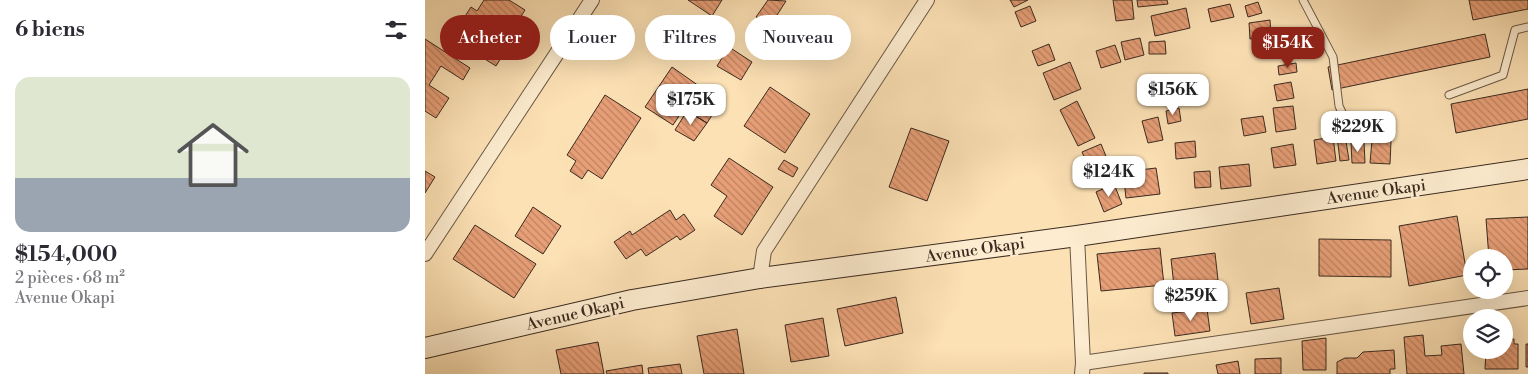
<!DOCTYPE html>
<html lang="fr">
<meta charset="utf-8">
<style>
body{margin:0;font-family:"Libre Bodoni",serif;background:#f2f2f3;color:#2b2b33;height:100vh;display:flex;flex-direction:column;font-size:19px;white-space:nowrap}
*{box-sizing:border-box;margin:0}
p{font-size:16px;color:#7c7c81}
.icon{flex:none;width:28px;height:28px;fill:none;stroke:currentColor;stroke-width:2;stroke-linecap:round;stroke-linejoin:round}
.map{position:relative;flex:1;overflow:hidden}
.panel{display:flex;flex-direction:column;background:#fff;width:425px}
.panel>*{flex:none}
.hud{position:absolute;left:15px;top:15px;width:475px;height:45px;display:flex;gap:10px}
.tools{position:absolute;left:1038px;top:249px;display:grid;gap:10px}
.tools a{display:grid;place-items:center;width:50px;height:50px;border-radius:50%;background:#fff;box-shadow:0 5px 20px #0002;font-size:25px}
.price{position:absolute;translate:-50% -42px;padding:0 11px;border-radius:10px;background:#fff;color:#222;font-size:16px;line-height:32px;filter:drop-shadow(0 1px 2px #0008)}
.price::after{content:'';position:absolute;left:50%;top:30px;width:15px;height:11px;margin-left:-8px;background:inherit;clip-path:polygon(0 0,100% 0,50% 100%)}
.price.on{background:#8f2418;color:#fff}
ul{padding:0;list-style:none}
li{display:grid;align-content:center;gap:10px;height:265px;padding:0 15px}
li+li{border-top:1px solid #e1e1e2}
li span{display:grid;place-items:center;height:155px;border-radius:15px;color:#555}
li>.icon{margin-inline-start:auto}
span .icon{width:90px;height:90px;fill:#fffc;stroke-width:1}
li b{font-size:21px}
h2{display:flex;justify-content:space-between;align-items:center;height:60px;padding:0 15px;font-size:21px}
.chip{padding:0 18px;border-radius:22px;background:#fff;box-shadow:0 5px 20px #0002;font-size:18px;line-height:45px}
.chip.on{background:#8f2418;color:#fff}
main{display:flex;flex:1;min-height:0}
.map>svg:first-child{display:block}
</style>
<main>
<section class="panel">
<h2>6 biens<svg class="icon" aria-label="filters" viewBox="0 0 24 24"><path d="M4 7h16M4 17h16"/><circle cx="9" cy="7" r="2"/><circle cx="15" cy="17" r="2"/></svg></h2>
<ul>
<li><span style="background:linear-gradient(#dfe7d0 65%,#9aa5b1 0)"><svg class="icon" aria-label="home" viewBox="0 0 24 24"><path d="M3 11l9-7 9 7M6 9v11h12V9"/></svg></span><div><b>$154,000</b><p>2 pièces · 68 m²</p><p>Avenue Okapi</p></div></li>
</ul>
</section>
<div class="map">
<svg width="1103" height="374" viewBox="0 0 1103 374">
<defs>
<pattern id="building-back-hatch" width="6" height="6" patternUnits="userSpaceOnUse" patternTransform="scale(1.25)"><rect width="6" height="6" fill="#e89f77"/><path d="M-1 5l2 2M0 0l6 6M5-1l2 2" fill="none" stroke="#bd8261"/></pattern>
</defs>
<rect width="100%" height="100%" fill="#fce1b5"/>
<filter id="stains"><feTurbulence type="fractalNoise" baseFrequency=".004" numOctaves="4"/><feColorMatrix values="0 0 0 0 .2 0 0 0 0 .09 0 0 0 0 .02 0 0 0 .5 -.17"/></filter>
<radialGradient id="worn" r=".72"><stop offset=".6" stop-color="#630" stop-opacity="0"/><stop offset="1" stop-color="#630" stop-opacity=".3"/></radialGradient>
<path fill="url(#building-back-hatch)" stroke="#3a2a1f" d="M 59,0 L 84,0 L 100,10 L 86,32 L 90,35 L 71,66 L 26,38 L 46,7 L 52,11 Z
M 263,0 L 297,0 L 287,16 Z
M 343,0 L 361,1 L 345,26 L 331,17 Z
M 585,0 L 603,0 L 589,7 Z
M 688,0 L 707,0 L 709,19 L 691,21 Z
M 712,0 L 742,0 L 743,4 L 713,7 Z
M 1044,0 L 1103,0 L 1103,9 L 1048,20 Z
M 833,2 L 837,13 L 823,17 L 820,6 Z
M 805,4 L 809,17 L 786,22 L 783,9 Z
M 605,6 L 611,21 L 596,27 L 590,12 Z
M 761,8 L 765,28 L 730,36 L 726,16 Z
M 845,20 L 846,36 L 825,39 L 824,23 Z
M 1060,34 L 1065,57 L 907,90 L 903,67 Z
M 715,38 L 719,55 L 700,60 L 696,42 Z
M 0,39 L 45,68 L 38,80 L 16,66 L 4,85 L 24,98 L 11,118 L 0,111 Z
M 740,41 L 741,54 L 724,54 L 724,42 Z
M 624,44 L 630,60 L 613,66 L 607,51 Z
M 690,45 L 696,62 L 676,68 L 671,51 Z
M 304,47 L 327,62 L 316,80 L 292,66 Z
M 645,62 L 656,89 L 629,100 L 618,73 Z
M 871,63 L 872,72 L 854,75 L 853,66 Z
M 247,67 L 274,86 L 248,125 L 220,107 Z
M 866,82 L 869,98 L 852,101 L 849,85 Z
M 345,87 L 385,114 L 360,153 L 319,126 Z
M 1103,89 L 1103,119 L 1031,133 L 1026,104 Z
M 180,95 L 216,118 L 177,179 L 163,170 L 157,179 L 145,171 L 151,161 L 142,155 Z
M 272,96 L 291,109 L 282,123 L 262,111 Z
M 652,101 L 670,138 L 653,146 L 635,110 Z
M 868,106 L 871,129 L 851,132 L 848,108 Z
M 754,108 L 756,121 L 743,124 L 741,111 Z
M 262,111 L 282,123 L 269,141 L 250,130 Z
M 838,116 L 841,132 L 819,136 L 816,119 Z
M 733,117 L 738,140 L 723,143 L 717,121 Z
M 486,128 L 524,141 L 502,201 L 464,187 Z
M 920,135 L 924,160 L 915,161 L 912,136 Z
M 908,137 L 911,161 L 892,164 L 889,140 Z
M 947,140 L 966,141 L 965,164 L 945,163 Z
M 770,141 L 771,157 L 751,159 L 750,143 Z
M 939,142 L 940,163 L 927,163 L 926,143 Z
M 676,144 L 690,178 L 672,186 L 657,152 Z
M 868,144 L 871,165 L 849,168 L 846,148 Z
M 304,158 L 348,187 L 317,235 L 289,216 L 302,196 L 286,185 Z
M 359,160 L 373,168 L 368,177 L 353,169 Z
M 824,164 L 826,186 L 796,189 L 794,167 Z
M 731,168 L 735,194 L 701,198 L 698,172 Z
M 0,171 L 10,177 L 0,193 Z
M 785,171 L 786,187 L 770,188 L 769,172 Z
M 689,184 L 697,204 L 679,212 L 671,192 Z
M 108,207 L 136,226 L 118,254 L 90,236 Z
M 245,210 L 251,220 L 259,214 L 270,230 L 255,240 L 252,236 L 221,256 L 216,249 L 201,259 L 189,242 L 205,231 L 207,235 Z
M 1032,216 L 1042,275 L 984,286 L 974,226 Z
M 1103,217 L 1103,269 L 1079,270 L 1079,258 L 1064,258 L 1061,219 Z
M 50,225 L 111,264 L 89,298 L 28,259 Z
M 894,239 L 966,240 L 966,277 L 894,276 Z
M 735,248 L 739,285 L 676,291 L 672,254 Z
M 790,253 L 793,280 L 749,286 L 746,259 Z
M 784,286 L 785,300 L 755,304 L 754,290 Z
M 854,288 L 859,319 L 826,324 L 821,293 Z
M 471,297 L 478,333 L 420,346 L 412,309 Z
M 782,309 L 785,331 L 750,336 L 747,313 Z
M 398,318 L 404,356 L 366,362 L 360,325 Z
M 312,329 L 319,374 L 279,374 L 272,336 Z
M 998,335 L 1000,356 L 1017,355 L 1016,346 L 1036,344 L 1039,374 L 982,374 L 979,337 Z
M 901,338 L 901,370 L 878,370 L 877,341 Z
M 1079,339 L 1089,339 L 1089,344 L 1093,344 L 1093,369 L 1060,369 L 1061,351 L 1079,350 Z
M 173,342 L 179,374 L 136,374 L 131,350 Z
M 1101,344 L 1103,344 L 1103,367 L 1101,367 Z
M 969,350 L 970,369 L 965,369 L 965,374 L 912,374 L 912,362 L 920,358 L 932,358 L 938,352 Z
M 856,358 L 856,374 L 830,374 L 830,359 Z
M 813,361 L 815,374 L 793,374 L 791,365 Z
M 255,364 L 257,374 L 224,374 L 223,368 Z
M 217,365 L 218,374 L 182,374 L 181,371 Z
M 719,373 L 743,373 L 743,374 L 719,374 Z"/>
<g fill="none" stroke-linecap="round" stroke-linejoin="round">
<g stroke="#6a5844" stroke-width="9">
<path id="lane" d="M 878,0 L 908,57 L 914,106 L 922,123
M 1024,95 L 1078,75 L 1090,30 L 1103,27"/>
</g>
<g stroke="#6a5844" stroke-width="16">
<path id="street" d="M 652,236 L 658,363 L 657,374
M 0,254 L 167,0
M 335,278 L 339,251 L 502,0
M 658,363 L 1103,298"/>
</g>
<g stroke="#3a2a1f" stroke-width="22">
<path id="secondary" d="M 0,348 L 207,300 L 335,278 L 652,236 L 1103,169"/>
</g>
<use href="#lane" stroke="#fdeccf" stroke-width="7"/>
<use href="#street" stroke="#fdeccf" stroke-width="14"/>
<use href="#secondary" stroke="#fdeccf" stroke-width="20"/>
</g>
<g text-anchor="middle" stroke-width="4" stroke-linejoin="round" paint-order="stroke">
<g font-size="16" fill="#3a2a1f" stroke="#fdeccf">
<text transform="translate(951 191) rotate(-8)" y="6">Avenue Okapi</text>
<text transform="translate(550 249) rotate(-8)" y="6">Avenue Okapi</text>
<text transform="translate(150 313) rotate(-13)" y="6">Avenue Okapi</text>
</g>
</g>
<rect width="100%" height="100%" filter="url(#stains)"/>
<rect width="100%" height="100%" fill="url(#worn)"/>
</svg>
<div class="tools">
<a><svg class="icon" aria-label="locate" viewBox="0 0 24 24"><circle cx="12" cy="12" r="6"/><path d="M12 2v4M12 18v4M2 12h4M18 12h4"/></svg></a>
<a><svg class="icon" aria-label="layers" viewBox="0 0 24 24"><path d="M12 4l9 5-9 5-9-5zM3 14l9 5 9-5"/></svg></a>
</div>
<b class="price on" style="left:863px;top:69px">$154K</b>
<b class="price" style="left:748px;top:116px">$156K</b>
<b class="price" style="left:266px;top:126px">$175K</b>
<b class="price" style="left:933px;top:153px">$229K</b>
<b class="price" style="left:684px;top:198px">$124K</b>
<b class="price" style="left:766px;top:322px">$259K</b>
<div class="hud">
<a class="chip on">Acheter</a>
<a class="chip">Louer</a>
<a class="chip">Filtres</a>
<a class="chip">Nouveau</a>
</div>
</div>
</main>
